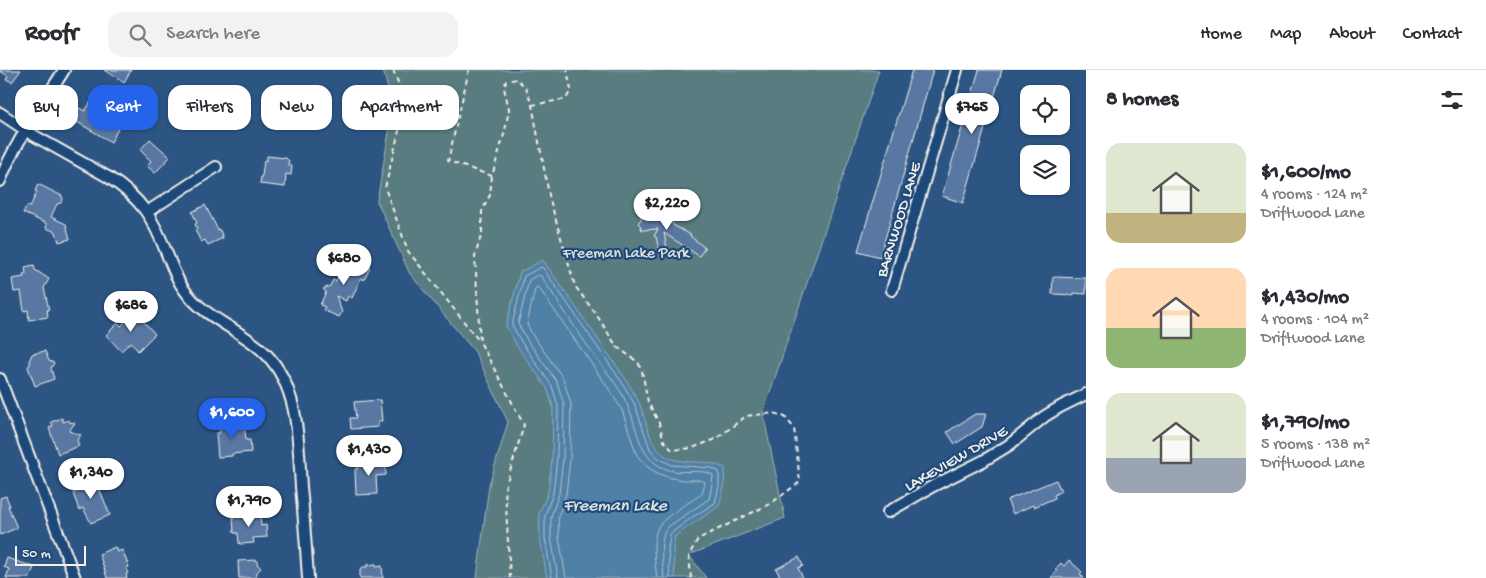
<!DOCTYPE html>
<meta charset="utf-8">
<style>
body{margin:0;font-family:"Gochi Hand",sans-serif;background:#f2f2f3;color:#2b2b33;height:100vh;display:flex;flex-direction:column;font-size:19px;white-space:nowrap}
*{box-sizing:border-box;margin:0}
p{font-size:16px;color:#7c7c81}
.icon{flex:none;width:28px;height:28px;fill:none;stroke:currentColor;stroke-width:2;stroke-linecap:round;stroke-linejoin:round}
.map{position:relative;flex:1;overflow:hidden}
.sheet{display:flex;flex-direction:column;background:#fff;width:400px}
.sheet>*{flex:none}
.banner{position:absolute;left:15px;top:15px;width:475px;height:45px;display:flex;gap:10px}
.controls{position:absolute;left:1020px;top:15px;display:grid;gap:10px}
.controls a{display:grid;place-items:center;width:50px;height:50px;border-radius:10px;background:#fff;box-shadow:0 1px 4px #0004;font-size:25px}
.scale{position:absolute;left:15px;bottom:12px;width:71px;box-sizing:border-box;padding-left:5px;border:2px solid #f4f1e8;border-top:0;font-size:14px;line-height:18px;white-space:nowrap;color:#f4f1e8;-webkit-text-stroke:4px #1f4a7a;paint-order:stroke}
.price{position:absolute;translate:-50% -42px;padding:0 11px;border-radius:18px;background:#fff;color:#222;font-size:16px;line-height:32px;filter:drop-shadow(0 1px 2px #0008)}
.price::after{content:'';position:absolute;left:50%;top:30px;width:15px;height:11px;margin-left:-8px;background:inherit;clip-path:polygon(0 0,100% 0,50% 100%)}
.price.current{background:#2563eb;color:#fff}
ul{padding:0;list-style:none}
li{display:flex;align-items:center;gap:15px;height:125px;padding:0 20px}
li span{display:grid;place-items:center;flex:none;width:140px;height:100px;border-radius:15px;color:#555}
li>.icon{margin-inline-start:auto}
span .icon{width:60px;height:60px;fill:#fffc;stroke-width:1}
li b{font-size:21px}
h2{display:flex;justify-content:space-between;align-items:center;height:60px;padding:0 20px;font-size:21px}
.tag{padding:0 18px;border-radius:15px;background:#fff;box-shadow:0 1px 4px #0004;font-size:18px;line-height:45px}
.tag.current{background:#2563eb;color:#fff}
header{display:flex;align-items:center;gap:30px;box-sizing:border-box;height:70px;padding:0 25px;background:#fff;border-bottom:1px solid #e1e1e2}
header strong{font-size:24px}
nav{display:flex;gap:28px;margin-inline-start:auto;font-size:18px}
.search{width:350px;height:45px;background:#f2f2f3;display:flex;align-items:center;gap:12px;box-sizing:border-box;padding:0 18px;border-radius:15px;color:#7c7c81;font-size:19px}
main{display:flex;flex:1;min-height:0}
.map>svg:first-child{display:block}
</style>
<header>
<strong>Roofr</strong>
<div class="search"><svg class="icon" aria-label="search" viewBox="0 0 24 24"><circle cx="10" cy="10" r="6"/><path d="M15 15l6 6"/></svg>Search here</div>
<nav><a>Home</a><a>Map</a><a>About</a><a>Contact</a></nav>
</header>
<main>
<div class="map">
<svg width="1086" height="508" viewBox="0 0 1086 508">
<rect width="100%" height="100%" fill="#2c5584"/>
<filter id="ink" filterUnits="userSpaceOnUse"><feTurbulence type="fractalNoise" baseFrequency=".02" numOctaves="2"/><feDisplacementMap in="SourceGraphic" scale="10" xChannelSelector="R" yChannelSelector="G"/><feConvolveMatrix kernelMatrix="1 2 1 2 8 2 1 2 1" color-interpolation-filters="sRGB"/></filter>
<g filter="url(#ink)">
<path fill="#587b80" stroke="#a6b6b4" d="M 383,0 L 879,0 L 763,343 L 785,448 L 689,485 L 706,508 L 477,508 L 489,415 L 508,352 L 475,282 L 410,204 L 377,131 L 393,39 Z"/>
<path fill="#4f80a5" stroke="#91adc0" d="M 543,190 L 627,311 C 631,319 637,327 640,335 C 648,355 650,385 676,390 C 695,394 704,389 725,398 L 724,417 L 719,436 L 675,466 L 673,480 L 675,508 L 547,508 L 540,468 L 539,443 L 548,423 L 552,388 L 553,337 L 547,318 L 517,276 L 506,256 L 520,202 Z"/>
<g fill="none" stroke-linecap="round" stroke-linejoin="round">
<path stroke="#b2c4cd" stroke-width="1" d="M 552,508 L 545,468 L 545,445 L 553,423 L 557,388 L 558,336 L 552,316 L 522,273 L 512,255 L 524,206 L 541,197 L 543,198 L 623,314 L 635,335 L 650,379 L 658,388 L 672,395 L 712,398 L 719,402 L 719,416 L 715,433 L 694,446 L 670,464 L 668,480 L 670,508
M 558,508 L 551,467 L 551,446 L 559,424 L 563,388 L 564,335 L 557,312 L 527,270 L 518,254 L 529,210 L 538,205 L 541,206 C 559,233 577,261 596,288 C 608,304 622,320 629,339 C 637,357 638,380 655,393 C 676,409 696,396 713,405 L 712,415 L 709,429 L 669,456 C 657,468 663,493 664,508
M 566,508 L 559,467 L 558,447 L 566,424 L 570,389 L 571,334 L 563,308 L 533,266 L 527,254 L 535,219 L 537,217 L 539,218 L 611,322 L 622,340 L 636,383 C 646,401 666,409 686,410 C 692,410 699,409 705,412 L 702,424 C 691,431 664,447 658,457 C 651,472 655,492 657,508"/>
</g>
<path fill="#5978a3" stroke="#f4f1e8" d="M 0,0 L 21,0 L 12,12 L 6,9 L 8,6 L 0,1 Z
M 104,0 L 131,0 L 124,12 Z
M 912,0 L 933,0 L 880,187 L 858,181 Z
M 979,0 L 1002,0 L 963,133 L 942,126 Z
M 96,27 L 111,36 L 103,49 L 118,59 L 111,72 L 72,49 L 79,38 L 85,41 L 92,30 L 93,31 Z
M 150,69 L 170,87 L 155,103 L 147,96 L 151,91 L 140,80 Z
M 267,86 L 286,88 L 289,91 L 288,95 L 292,96 L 291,105 L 286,104 L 285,117 L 260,114 L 261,106 L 262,106 L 264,90 L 267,90 Z
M 38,114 L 62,126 L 63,129 L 61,133 L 57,134 L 51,147 L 66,154 L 70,169 L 59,172 L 56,162 L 46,158 L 47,154 L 23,143 L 27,136 L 30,137 L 37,122 L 35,121 Z
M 205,135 L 218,160 L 220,160 L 223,168 L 208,175 L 205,170 L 201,172 L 195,160 L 197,159 L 195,154 L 197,153 L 192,142 Z
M 647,136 L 653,139 L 654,138 L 664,144 L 672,152 L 673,155 L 691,165 L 690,166 L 705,178 L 699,186 L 664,163 L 667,178 L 659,180 L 656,167 L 654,166 L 658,159 L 642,160 L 640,155 L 638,153 L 642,148 L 640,146 Z
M 348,187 L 370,198 L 364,210 L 361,208 L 352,228 L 348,226 L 346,231 L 336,226 L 342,242 L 339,247 L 323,240 L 325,237 L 320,235 L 326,222 L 323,219 L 330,216 L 333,210 L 336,211 Z
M 34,195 L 35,200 L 49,209 L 44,218 L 49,240 L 47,240 L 48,247 L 29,250 L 28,240 L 24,241 L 21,221 L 14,222 L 12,209 L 24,207 L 23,204 L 26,204 L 25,197 Z
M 1053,207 L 1086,208 L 1086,224 L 1074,223 L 1074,225 L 1052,224 Z
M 135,242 L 155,264 L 138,281 L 131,272 L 121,281 L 106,265 L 118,253 L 121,256 Z
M 45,281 L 49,291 L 54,293 L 51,298 L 54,309 L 35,316 L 28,297 L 30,294 L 29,291 L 32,284 Z
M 380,330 L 382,351 L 378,351 L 378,357 L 351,359 L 350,348 L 356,348 L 354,332 Z
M 975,344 L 986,344 L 982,357 L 955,374 L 947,362 Z
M 62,348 L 63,352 L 69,350 L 69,352 L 75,353 L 69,361 L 81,365 L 77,370 L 79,376 L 58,384 L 49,358 L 53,356 L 51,352 Z
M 244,353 L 246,370 L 250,370 L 251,382 L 232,384 L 232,386 L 218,387 L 216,363 L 220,363 L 219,356 Z
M 385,391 L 386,405 L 376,406 L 377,424 L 356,425 L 355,399 L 358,399 L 357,393 Z
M 95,408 L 110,445 L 91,453 L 83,438 L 79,440 L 73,423 L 78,421 L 75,415 Z
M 1056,410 L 1061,421 L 1054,425 L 1055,428 L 1034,437 L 1033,435 L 1013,444 L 1007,430 Z
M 6,426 L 10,436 L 8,436 L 17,458 L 0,465 L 0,428 Z
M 260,444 L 261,456 L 266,455 L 267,467 L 253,468 L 254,473 L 240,474 L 239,473 L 238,463 L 234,463 L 233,447 Z
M 115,477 L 117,482 L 122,480 L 129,497 L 126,498 L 128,503 L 126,504 L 127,508 L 107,508 L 104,498 L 99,484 Z
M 799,487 L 803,496 L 798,498 L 803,508 L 781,508 L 776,499 Z
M 7,488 L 34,497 L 30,508 L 6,508 L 9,499 L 4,497 Z
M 257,490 L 257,494 L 261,498 L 257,502 L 256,508 L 239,508 L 238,491 Z
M 1069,490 L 1082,502 L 1080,504 L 1084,508 L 1051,508 L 1057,501 L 1055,499 L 1061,493 L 1064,496 Z
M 376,494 L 376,497 L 382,496 L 383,508 L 360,508 L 360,500 L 363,497 L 367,497 L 367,495 Z"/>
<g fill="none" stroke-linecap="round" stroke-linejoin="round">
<g stroke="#f4f1e8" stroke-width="14">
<path id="minor" d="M 0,43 L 33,65 L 108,107 C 142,129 153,148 167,184 C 172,196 176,208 183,218 C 204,249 240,258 266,284 C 300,319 298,372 301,417 C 304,447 306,478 308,508
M 0,111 C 15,71 42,36 64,0
M 147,142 L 216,97
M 892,220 L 957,0
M 0,309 L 75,508
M 888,442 L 933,416 L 983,391 L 1009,375 L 1045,346 L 1060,337 L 1086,324"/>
</g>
<path stroke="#f4f1e8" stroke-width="2" stroke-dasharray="5 4" stroke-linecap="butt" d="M 393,0 L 406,32 L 385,118 L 408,181 L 480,272
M 469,0 L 448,91 L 492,106
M 532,35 L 566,29 L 571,20 L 567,0
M 510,508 L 505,418 L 524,355 L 480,272 L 475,186 L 482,163 L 482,141 L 490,125 L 492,106 L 505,61 L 509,39 L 504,18 L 506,11 L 517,9 L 526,18 L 532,35 L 550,130 L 575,216 L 596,244 L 617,277 L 638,292 L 642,301 L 648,332 L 659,353 L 664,371 L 672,380 L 692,378 L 716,369 L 746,346 L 774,343 L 785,347 L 794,358 L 800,412 L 770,434 L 698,469 L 689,485 L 691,508"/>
<use href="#minor" stroke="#1f4a7a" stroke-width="10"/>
</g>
</g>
<g text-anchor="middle" stroke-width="4.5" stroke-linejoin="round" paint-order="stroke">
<g font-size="16" fill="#f4f1e8" stroke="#1f4a7a">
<text transform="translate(897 149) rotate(-73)" y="6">BARNWOOD LANE</text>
<text transform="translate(955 387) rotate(-30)" y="6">LAKEVIEW DRIVE</text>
</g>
<g font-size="16" fill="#dddfd8" stroke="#1f4a7a">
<text x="626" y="187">Freeman Lake Park</text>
</g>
<g font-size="18" font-style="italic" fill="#dbe0de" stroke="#1f4a7a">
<text x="615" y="440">Freeman Lake</text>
</g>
</g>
</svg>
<div class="controls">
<a><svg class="icon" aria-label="locate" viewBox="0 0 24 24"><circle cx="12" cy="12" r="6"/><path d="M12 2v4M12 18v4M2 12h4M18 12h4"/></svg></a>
<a><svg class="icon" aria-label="layers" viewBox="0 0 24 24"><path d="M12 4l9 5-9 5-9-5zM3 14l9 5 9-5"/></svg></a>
</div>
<div class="scale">50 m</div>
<b class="price" style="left:972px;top:65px">$765</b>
<b class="price" style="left:667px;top:161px">$2,220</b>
<b class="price" style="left:344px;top:216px">$680</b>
<b class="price" style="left:131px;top:263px">$686</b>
<b class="price current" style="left:232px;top:370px">$1,600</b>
<b class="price" style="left:369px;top:407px">$1,430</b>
<b class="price" style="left:91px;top:430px">$1,340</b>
<b class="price" style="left:249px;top:458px">$1,790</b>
<div class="banner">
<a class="tag">Buy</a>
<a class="tag current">Rent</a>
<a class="tag">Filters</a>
<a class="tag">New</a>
<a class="tag">Apartment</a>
</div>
</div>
<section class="sheet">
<h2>8 homes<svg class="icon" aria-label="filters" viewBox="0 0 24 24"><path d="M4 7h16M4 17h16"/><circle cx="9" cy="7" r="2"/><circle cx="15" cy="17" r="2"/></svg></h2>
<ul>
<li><span style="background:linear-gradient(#dfe7d0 70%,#c2b280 0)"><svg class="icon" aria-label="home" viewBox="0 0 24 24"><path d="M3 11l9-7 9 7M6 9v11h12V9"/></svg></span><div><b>$1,600/mo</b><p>4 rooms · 124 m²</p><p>Driftwood Lane</p></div></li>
<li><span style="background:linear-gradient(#ffd9b3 60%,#8fb573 0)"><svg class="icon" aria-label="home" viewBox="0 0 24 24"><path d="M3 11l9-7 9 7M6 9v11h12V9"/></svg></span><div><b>$1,430/mo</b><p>4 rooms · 104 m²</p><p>Driftwood Lane</p></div></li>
<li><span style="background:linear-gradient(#dfe7d0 65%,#9aa5b1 0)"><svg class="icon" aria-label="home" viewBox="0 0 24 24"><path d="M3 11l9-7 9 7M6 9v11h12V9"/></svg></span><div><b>$1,790/mo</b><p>5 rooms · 138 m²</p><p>Driftwood Lane</p></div></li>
</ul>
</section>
</main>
